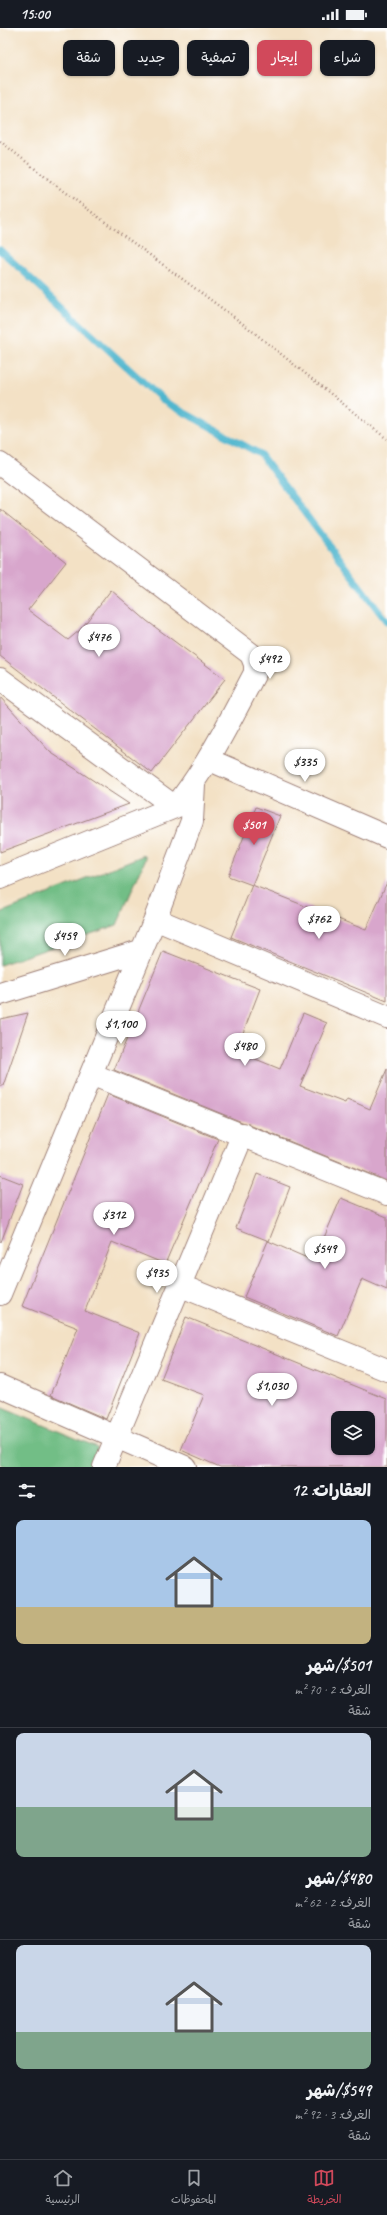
<!DOCTYPE html>
<html lang="ar">
<meta charset="utf-8">
<style>
body{margin:0;font-family:Caveat,"Playpen Sans Arabic",sans-serif;background:#242831;color:#f1f3f6;direction:rtl;height:100vh;display:flex;flex-direction:column;font-size:15px;white-space:nowrap}
*{box-sizing:border-box;margin:0}
p{font-size:13px;color:#9ea1a6}
.icon{flex:none;width:22px;height:22px;fill:none;stroke:currentColor;stroke-width:2;stroke-linecap:round;stroke-linejoin:round}
.map{position:relative;height:1439px;overflow:hidden;direction:ltr}
.details{display:flex;flex-direction:column;background:#171b24;flex:1}
.details>*{flex:none}
.guide{position:absolute;left:12px;top:12px;width:363px;height:36px;direction:rtl;display:flex;gap:8px}
.buttons{position:absolute;left:331px;top:1383px;display:grid;gap:8px}
.buttons a{display:grid;place-items:center;width:44px;height:44px;border-radius:8px;background:#171b24;box-shadow:0 1px 3px #0004;font-size:20px}
.price{position:absolute;translate:-50% -34px;padding:0 9px;border-radius:14px;background:#fff;color:#222;font-size:13px;line-height:26px;filter:drop-shadow(0 1px 2px #0008)}
.price::after{content:'';position:absolute;left:50%;top:24px;width:12px;height:9px;margin-left:-6px;background:inherit;clip-path:polygon(0 0,100% 0,50% 100%)}
.price.selected{background:#d1495b;color:#fff}
ul{padding:0;list-style:none}
li{display:grid;align-content:center;gap:8px;height:212px;padding:0 16px}
li+li{border-top:1px solid #363941}
li span{display:grid;place-items:center;height:124px;border-radius:8px;color:#555}
li>.icon{margin-inline-start:auto}
span .icon{width:72px;height:72px;fill:#fffc;stroke-width:1}
li b{font-size:17px}
h2{display:flex;justify-content:space-between;align-items:center;height:48px;padding:0 16px;font-size:17px}
.chip{padding:0 14px;border-radius:8px;background:#171b24;box-shadow:0 1px 3px #0004;font-size:14px;line-height:36px}
.chip.selected{background:#d1495b;color:#fff}
.status{display:flex;justify-content:space-between;align-items:center;height:28px;padding:0 20px;background:#171b24;direction:ltr}
.status svg{height:11px;fill:currentColor}
.tab-bar{display:flex;justify-content:space-around;align-items:center;height:56px;border-top:1px solid #363941;background:#171b24;font-size:11px;color:#9ea1a6}
.tab-bar a{display:grid;justify-items:center;gap:2px}
.tab-bar .selected{color:#d1495b}
.map>svg:first-child{display:block}
</style>
<div class="status"><b>15:00</b><svg viewBox="0 0 49 12"><path d="M0 12V9h3v3zM5 12V6h3v6zM10 12V3h3v9zM15 12V0h3v12zM26 1h20v11H26zM47 4h2v5h-2z"/></svg></div>
<div class="map">
<svg width="387" height="1439" viewBox="0 0 387 1439">
<rect width="100%" height="100%" fill="#fff"/>
<filter id="ink" filterUnits="userSpaceOnUse"><feTurbulence type="fractalNoise" baseFrequency=".025" numOctaves="2"/><feDisplacementMap in="SourceGraphic" scale="8" xChannelSelector="R" yChannelSelector="G"/><feConvolveMatrix kernelMatrix="1 2 1 2 8 2 1 2 1" color-interpolation-filters="sRGB"/></filter>
<filter id="wash" filterUnits="userSpaceOnUse"><feTurbulence type="fractalNoise" baseFrequency=".012" numOctaves="4" result="noise"/><feDisplacementMap in="SourceGraphic" scale="16" xChannelSelector="R" yChannelSelector="G"/><feGaussianBlur stdDeviation="0.9" result="paint"/><feColorMatrix in="noise" values="0 0 0 0 0 0 0 0 0 0 0 0 0 0 0 0 0 1.4 0 .05"/><feComposite in="paint" operator="in"/></filter>
<g filter="url(#wash)">
<rect width="100%" height="100%" fill="#f3e1c5"/>
<path fill="#72be86" stroke="#5e6e58" d="M 144,827 L 146,830 L 117,897 L 0,937 L 0,885 Z
M 0,1379 L 97,1419 L 99,1424 L 92,1439 L 7,1439 L 0,1436 Z"/>
<g fill="none" stroke-linecap="round" stroke-linejoin="round">
<path stroke="#50b6ce" stroke-width="7" d="M 0,222 L 165,374 L 260,426 L 387,594"/>
</g>
<g id="blocks">
<path fill="#d8a6cc" fill-rule="evenodd" d="M 0,481 L 66,534 L 28,582 L 68,612 L 80,602 L 111,562 L 147,593 L 225,651 L 152,745 L 0,628 Z
M 0,669 L 50,724 L 129,776 L 0,824 Z
M 256,779 L 280,788 L 252,857 L 228,848 Z
M 387,854 L 387,973 L 231,909 L 252,857 L 366,902 Z
M 163,923 L 260,961 L 236,1023 L 280,1041 L 303,985 L 327,995 L 300,1058 L 345,1075 L 347,1071 L 370,1081 L 387,1041 L 387,1153 L 114,1042 Z
M 28,985 L 3,1058 L 0,1058 L 0,991 Z
M 108,1066 L 218,1111 L 165,1236 L 112,1214 L 85,1283 L 140,1305 L 106,1391 L 51,1367 L 78,1300 L 22,1278 Z
M 257,1146 L 290,1159 L 269,1213 L 236,1200 Z
M 0,1147 L 23,1156 L 1,1214 L 0,1213 Z
M 341,1170 L 387,1189 L 387,1262 L 362,1251 L 338,1308 L 244,1269 L 268,1213 L 314,1233 Z
M 186,1289 L 387,1371 L 387,1439 L 220,1439 L 181,1422 L 204,1367 L 161,1351 ZM 338,1390 L 368,1390 L 368,1420 L 338,1420 Z"/>
</g>
</g>
<g filter="url(#ink)">
<use href="#blocks" fill-opacity="0" stroke="#9e8078" stroke-width="1"/>
<g fill="none" stroke-linecap="round" stroke-linejoin="round">
<g stroke="#9e8078" stroke-width="24">
<path id="street" d="M 0,436 L 251,626 L 255,636 L 255,645 C 230,692 208,738 175,779 L 0,850
M 0,651 L 175,779
M 210,732 L 387,809
M 155,891 L 387,989
M 0,966 L 140,923
M 91,1046 L 387,1166
M 179,1257 L 387,1342
M 0,1266 L 155,891 L 192,793 L 194,756
M 0,1358 L 185,1439
M 104,1439 L 243,1106"/>
</g>
<path stroke="#9e8078" stroke-width="2.5" stroke-dasharray="1 3" stroke-linecap="butt" d="M 0,113 L 63,163 L 246,298 L 387,411"/>
<use href="#street" stroke="#fff" stroke-width="22"/>
</g>
</g>
</svg>
<div class="buttons">
<a><svg class="icon" aria-label="layers" viewBox="0 0 24 24"><path d="M12 4l9 5-9 5-9-5zM3 14l9 5 9-5"/></svg></a>
</div>
<b class="price" style="left:99px;top:630px">$476</b>
<b class="price" style="left:270px;top:652px">$492</b>
<b class="price" style="left:305px;top:755px">$335</b>
<b class="price selected" style="left:254px;top:818px">$501</b>
<b class="price" style="left:319px;top:912px">$762</b>
<b class="price" style="left:65px;top:929px">$459</b>
<b class="price" style="left:121px;top:1017px">$1,100</b>
<b class="price" style="left:245px;top:1039px">$480</b>
<b class="price" style="left:114px;top:1208px">$312</b>
<b class="price" style="left:325px;top:1242px">$549</b>
<b class="price" style="left:157px;top:1266px">$935</b>
<b class="price" style="left:272px;top:1379px">$1,030</b>
<div class="guide">
<a class="chip">شراء</a>
<a class="chip selected">إيجار</a>
<a class="chip">تصفية</a>
<a class="chip">جديد</a>
<a class="chip">شقة</a>
</div>
</div>
<section class="details">
<h2>العقارات: 12<svg class="icon" aria-label="filters" viewBox="0 0 24 24"><path d="M4 7h16M4 17h16"/><circle cx="9" cy="7" r="2"/><circle cx="15" cy="17" r="2"/></svg></h2>
<ul>
<li><span style="background:linear-gradient(#a9c7e8 70%,#c2b280 0)"><svg class="icon" aria-label="home" viewBox="0 0 24 24"><path d="M3 11l9-7 9 7M6 9v11h12V9"/></svg></span><div><b>$501/شهر</b><p>الغرف: 2 · 70 m²</p><p>شقة</p></div></li>
<li><span style="background:linear-gradient(#c9d6e8 60%,#7fa58c 0)"><svg class="icon" aria-label="home" viewBox="0 0 24 24"><path d="M3 11l9-7 9 7M6 9v11h12V9"/></svg></span><div><b>$480/شهر</b><p>الغرف: 2 · 62 m²</p><p>شقة</p></div></li>
<li><span style="background:linear-gradient(#c9d6e8 70%,#7fa58c 0)"><svg class="icon" aria-label="home" viewBox="0 0 24 24"><path d="M3 11l9-7 9 7M6 9v11h12V9"/></svg></span><div><b>$549/شهر</b><p>الغرف: 3 · 92 m²</p><p>شقة</p></div></li>
</ul>
</section>
<nav class="tab-bar">
<a class="selected"><svg class="icon" aria-label="map" viewBox="0 0 24 24"><path d="M3 6l6-2 6 2 6-2v14l-6 2-6-2-6 2zM9 4v14M15 6v14"/></svg>الخريطة</a>
<a><svg class="icon" aria-label="saved" viewBox="0 0 24 24"><path d="M7 4h10v16l-5-4-5 4z"/></svg>المحفوظات</a>
<a><svg class="icon" aria-label="home" viewBox="0 0 24 24"><path d="M3 11l9-7 9 7M6 9v11h12V9"/></svg>الرئيسية</a>
</nav>
